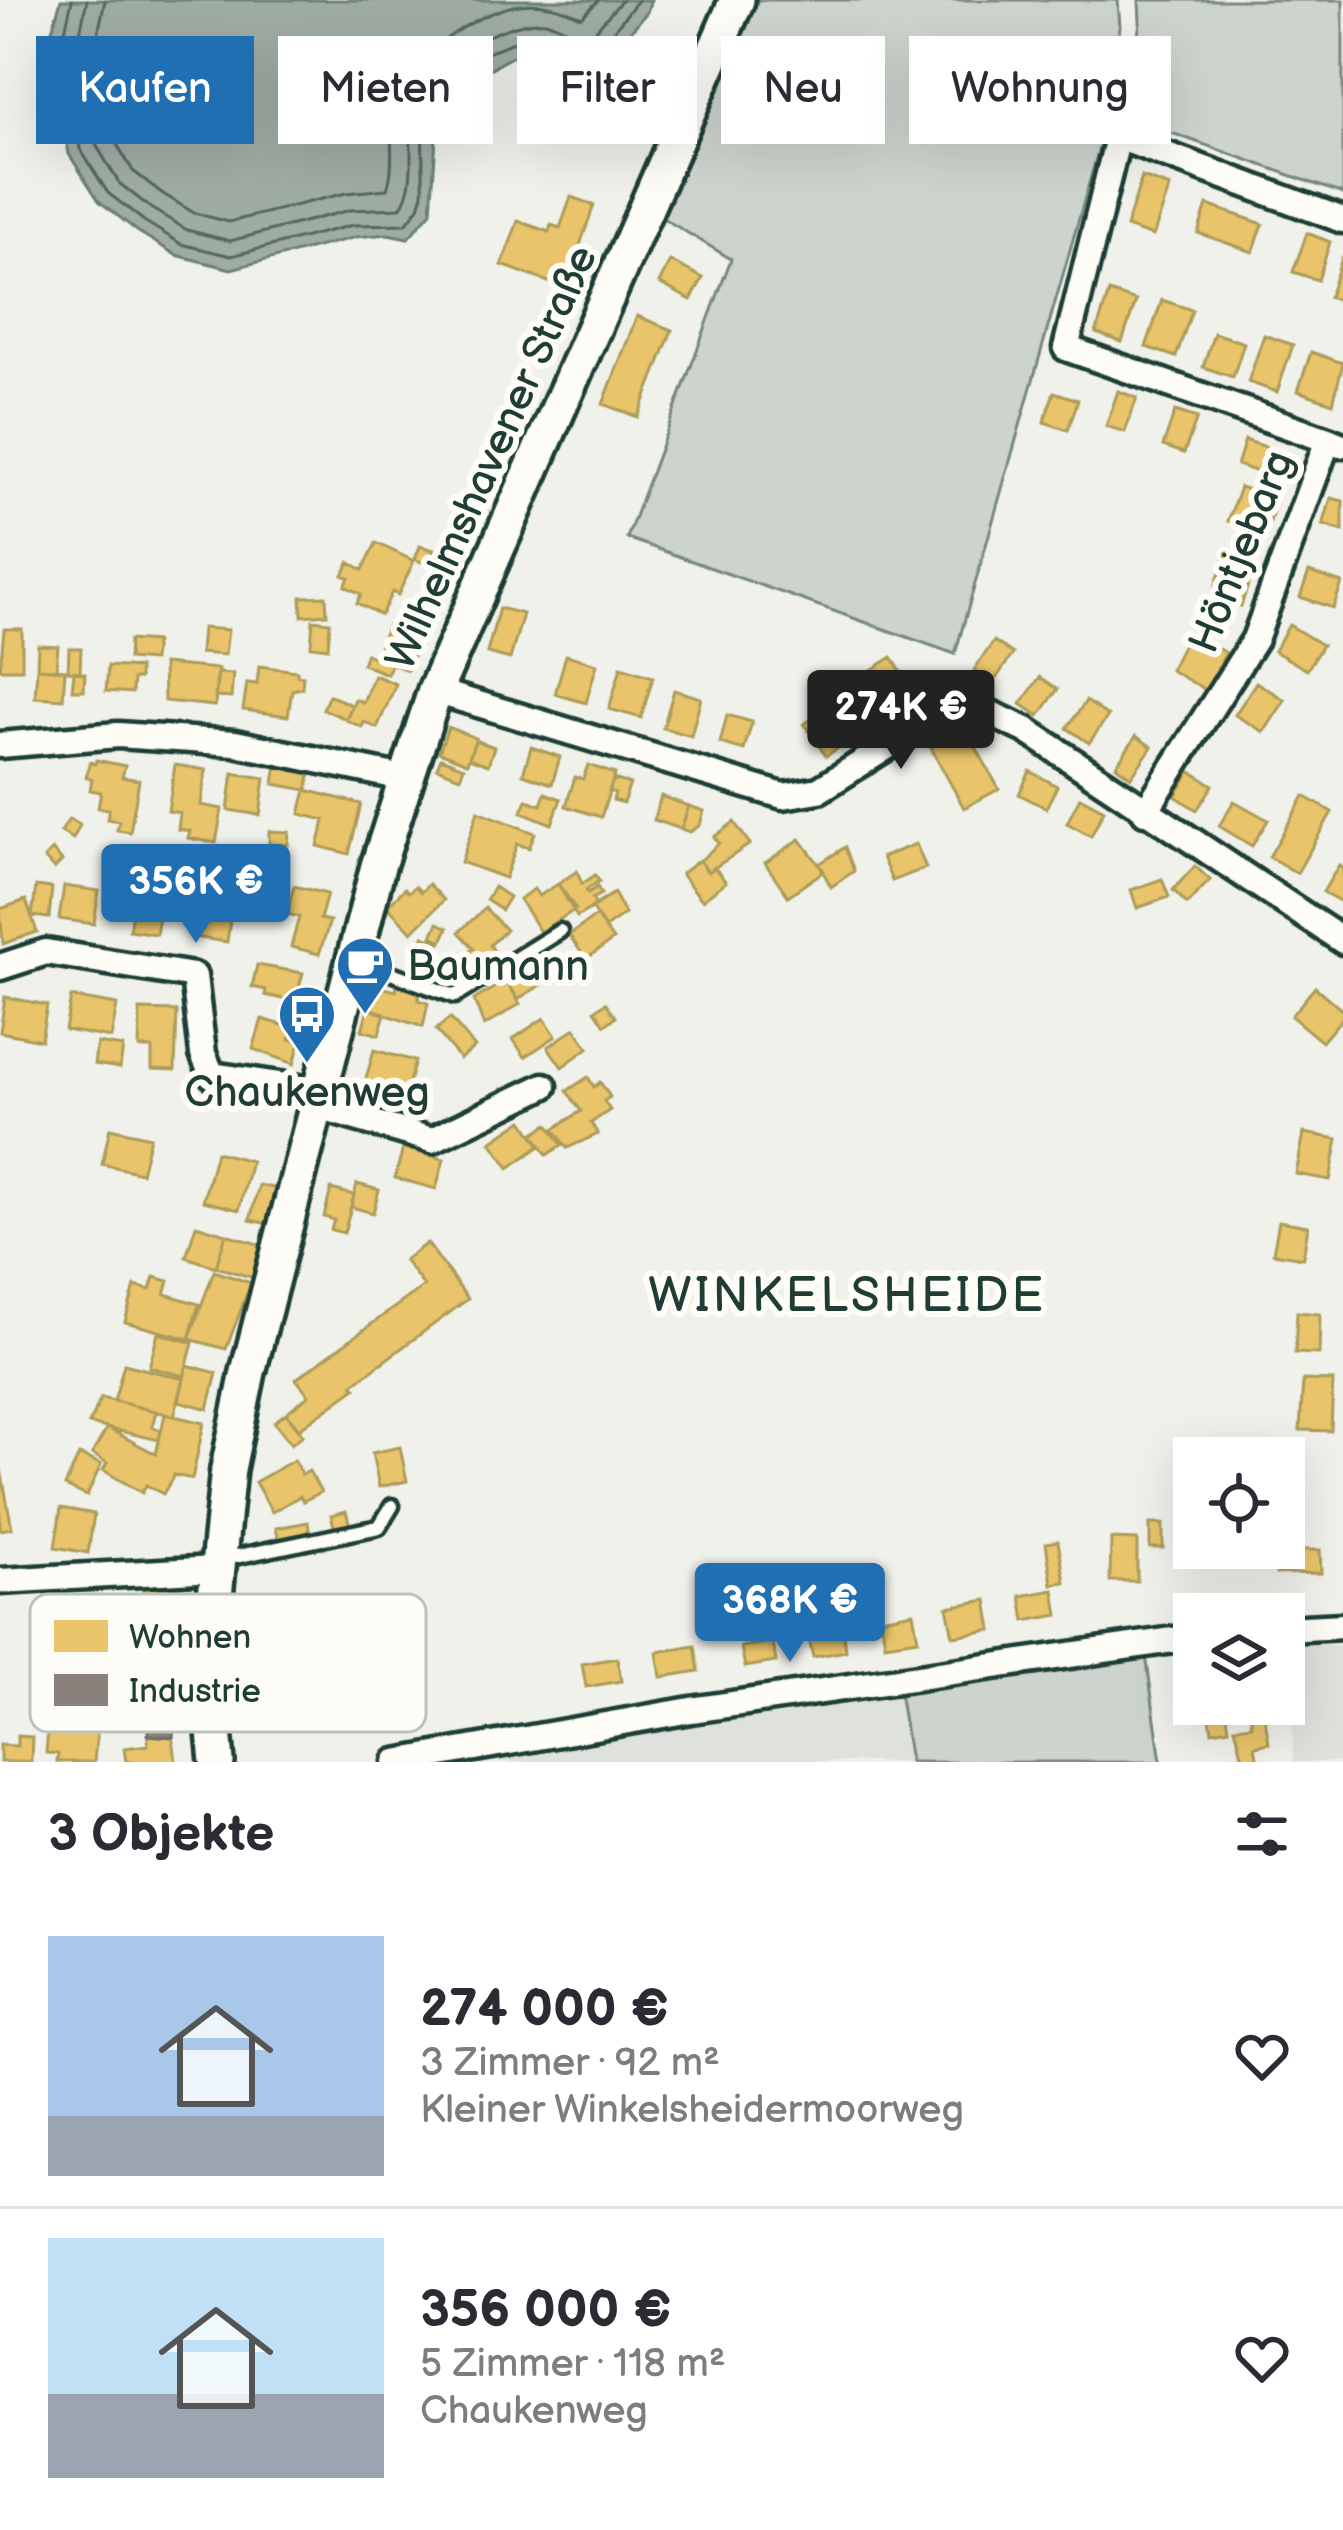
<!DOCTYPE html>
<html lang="de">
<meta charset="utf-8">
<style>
body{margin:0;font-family:"Balsamiq Sans",sans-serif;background:#f7f7f7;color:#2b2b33;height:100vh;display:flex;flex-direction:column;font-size:45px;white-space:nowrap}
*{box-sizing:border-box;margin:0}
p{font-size:39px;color:#7c7c81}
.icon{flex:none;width:66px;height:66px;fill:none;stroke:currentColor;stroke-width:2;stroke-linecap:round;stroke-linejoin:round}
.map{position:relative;height:1762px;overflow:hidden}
.side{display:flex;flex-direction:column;background:#fff;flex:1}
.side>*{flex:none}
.top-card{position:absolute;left:36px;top:36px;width:1272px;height:108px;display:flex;gap:24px}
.tools{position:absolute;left:1173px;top:1437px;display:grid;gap:24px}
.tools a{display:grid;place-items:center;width:132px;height:132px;border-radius:0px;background:#fff;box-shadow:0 12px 48px #0002;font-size:60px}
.price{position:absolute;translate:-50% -102px;padding:0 27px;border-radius:12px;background:#1f6fb2;color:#fff;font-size:39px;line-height:78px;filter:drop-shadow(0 3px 6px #0008)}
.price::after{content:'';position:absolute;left:50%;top:72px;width:36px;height:27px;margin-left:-18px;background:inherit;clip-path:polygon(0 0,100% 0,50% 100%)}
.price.current{background:#222;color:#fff}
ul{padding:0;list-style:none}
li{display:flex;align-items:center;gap:36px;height:300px;padding:0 48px}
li+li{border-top:3px solid #e1e1e2}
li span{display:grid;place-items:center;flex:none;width:336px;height:240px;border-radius:0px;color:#555}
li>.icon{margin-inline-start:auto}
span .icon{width:144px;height:144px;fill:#fffc;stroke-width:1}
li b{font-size:51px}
h2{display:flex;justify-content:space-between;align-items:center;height:144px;padding:0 48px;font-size:51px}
.chip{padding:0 42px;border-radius:0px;background:#fff;box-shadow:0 12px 48px #0002;font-size:42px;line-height:108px}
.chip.current{background:#1f6fb2;color:#fff}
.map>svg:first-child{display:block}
</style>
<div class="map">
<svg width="1343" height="1762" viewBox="0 0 1343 1762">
<rect width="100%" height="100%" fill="#f0f1eb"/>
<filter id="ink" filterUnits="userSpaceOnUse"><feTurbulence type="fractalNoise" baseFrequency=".00833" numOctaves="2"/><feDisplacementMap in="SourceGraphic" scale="24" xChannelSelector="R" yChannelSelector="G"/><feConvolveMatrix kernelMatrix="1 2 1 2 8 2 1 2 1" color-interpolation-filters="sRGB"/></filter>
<g filter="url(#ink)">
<path fill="#dfe2dc" d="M 1291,1644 L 1343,1645 L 1343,1762 L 1293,1762 Z
M 899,1691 L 910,1762 L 484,1762 Z"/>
<path fill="#cdd3cd" stroke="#768880" stroke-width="3" d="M 756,0 L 1118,0 L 1120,27 L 1107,120 L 955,654 L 627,538 L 731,259 L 661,217 Z
M 1139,0 L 1343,0 L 1343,194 L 1124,116 L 1140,23 Z
M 1146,1655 L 1161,1762 L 910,1762 L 899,1691 Z"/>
<path fill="#9faca4" stroke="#6c8077" stroke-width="3" d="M 61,0 L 651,0 L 647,12 L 601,66 L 576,70 L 545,49 L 524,50 L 455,88 L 438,109 L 431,212 L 408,238 L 388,234 L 356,237 L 231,269 L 176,255 L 137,231 L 99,201 L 69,154 L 55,81 L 51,33 Z"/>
<path fill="#e9c46a" stroke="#ac9c5a" stroke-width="3" d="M 1142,177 L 1170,187 L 1153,236 L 1126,227 Z
M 571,197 L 594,205 L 580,245 L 592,249 L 576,292 L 502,265 L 518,221 L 549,232 L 551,225 L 560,228 Z
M 1207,205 L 1263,224 L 1253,252 L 1198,233 Z
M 1307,233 L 1330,242 L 1318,280 L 1293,272 Z
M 1342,258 L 1343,259 L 1343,302 L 1329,297 Z
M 670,261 L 703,278 L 691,300 L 659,283 Z
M 1109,292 L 1136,301 L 1122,342 L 1096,333 Z
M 1162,300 L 1192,310 L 1176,357 L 1146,347 Z
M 637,316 L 672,330 L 638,417 L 603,404 Z
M 1214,333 L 1244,343 L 1233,377 L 1203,367 Z
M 1264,335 L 1293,345 L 1277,392 L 1248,382 Z
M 1311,352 L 1343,363 L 1333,403 L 1298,391 Z
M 1118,391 L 1137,398 L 1125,432 L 1106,426 Z
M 1054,392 L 1078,400 L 1068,430 L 1044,422 Z
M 1175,411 L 1197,418 L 1184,453 L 1163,446 Z
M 1245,440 L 1281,452 L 1273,477 L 1237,465 Z
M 1240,487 L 1277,499 L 1266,534 L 1228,521 Z
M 1331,498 L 1343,501 L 1343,531 L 1323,525 Z
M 376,543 L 414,561 L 398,595 L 392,592 L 381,615 L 357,603 L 361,594 L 345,586 L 349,578 L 343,575 L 349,562 L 363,570 Z
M 420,546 L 434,550 L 426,564 L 415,559 Z
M 1227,551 L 1256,561 L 1241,606 L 1212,596 Z
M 1309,572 L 1342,583 L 1333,608 L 1300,597 Z
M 326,596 L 327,614 L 302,616 L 301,597 Z
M 499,608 L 523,614 L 510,659 L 487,653 Z
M 313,620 L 330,622 L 328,648 L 311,646 Z
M 388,625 L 420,639 L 407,670 L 375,657 Z
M 1289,625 L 1322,645 L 1307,670 L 1274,651 Z
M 202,628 L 228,630 L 225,655 L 200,653 Z
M 4,629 L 22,629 L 22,669 L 0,669 Z
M 1189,633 L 1226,653 L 1206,690 L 1170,670 Z
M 129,640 L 155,642 L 153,661 L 128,659 Z
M 994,641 L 1013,654 L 993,683 L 974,670 Z
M 38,645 L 58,646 L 56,669 L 37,668 Z
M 69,648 L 81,648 L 80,672 L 68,671 Z
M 366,654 L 391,665 L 387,674 L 362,664 Z
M 566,655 L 597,664 L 586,703 L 555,694 Z
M 892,657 L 912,690 L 875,714 L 854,681 Z
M 163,664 L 218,669 L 215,706 L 164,701 Z
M 108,666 L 139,668 L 139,679 L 133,679 L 132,693 L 106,691 Z
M 259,666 L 297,671 L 297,675 L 303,676 L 302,688 L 292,690 L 288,716 L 243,710 L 247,683 L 257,684 Z
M 621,667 L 653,677 L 641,718 L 609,709 Z
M 37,668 L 65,670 L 63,699 L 35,697 Z
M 74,672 L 85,673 L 84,690 L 72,690 Z
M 217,673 L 233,674 L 231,698 L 215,697 Z
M 374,675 L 396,684 L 377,728 L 364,722 L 362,727 L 346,720 L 355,699 L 363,702 Z
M 1040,677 L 1058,689 L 1039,716 L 1021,704 Z
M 1256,682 L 1285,700 L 1264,732 L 1235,715 Z
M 674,690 L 701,698 L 691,736 L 663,728 Z
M 329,695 L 352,705 L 346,719 L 323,709 Z
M 840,701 L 861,733 L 826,756 L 804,724 Z
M 1086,701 L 1108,716 L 1089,743 L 1067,728 Z
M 727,715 L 752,722 L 744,750 L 720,743 Z
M 448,727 L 476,738 L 467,763 L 439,752 Z
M 966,729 L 999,789 L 964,808 L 931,748 Z
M 1136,736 L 1152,747 L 1131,777 L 1116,766 Z
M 475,740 L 494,747 L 488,765 L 469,758 Z
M 531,747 L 560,757 L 552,784 L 523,774 Z
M 441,758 L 464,767 L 460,777 L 437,768 Z
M 96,760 L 125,766 L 122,777 L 139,780 L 130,832 L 117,830 L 119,821 L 107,819 L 109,809 L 98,808 L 101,792 L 90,790 L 92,779 L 86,777 L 90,762 L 95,764 Z
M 277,764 L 311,769 L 307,790 L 274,784 Z
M 175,765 L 206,770 L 201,805 L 222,809 L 216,843 L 188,838 L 190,831 L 178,829 L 180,813 L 168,811 Z
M 588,765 L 615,774 L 601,817 L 566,806 L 575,777 L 583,779 Z
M 1030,771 L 1057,786 L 1046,808 L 1019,794 Z
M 1190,771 L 1213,785 L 1197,810 L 1175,796 Z
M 233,773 L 265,778 L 260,815 L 228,810 Z
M 613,779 L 630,784 L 623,803 L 613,800 L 615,793 L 609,791 Z
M 306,790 L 361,804 L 349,854 L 318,846 L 325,820 L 300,814 Z
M 545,793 L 561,799 L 552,824 L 522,812 L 527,800 L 541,805 Z
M 661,796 L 689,806 L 681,829 L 654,820 Z
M 1304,796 L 1332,812 L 1297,873 L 1269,857 Z
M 1080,797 L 1104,810 L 1091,836 L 1067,823 Z
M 1234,801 L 1268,820 L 1252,846 L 1219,826 Z
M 689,806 L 704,811 L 700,825 L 690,832 L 681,829 Z
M 478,811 L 535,833 L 529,848 L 517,844 L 505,878 L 461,862 Z
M 69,819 L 80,825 L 73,839 L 61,832 Z
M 734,822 L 750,844 L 708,872 L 700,861 L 719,843 L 714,837 Z
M 269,831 L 289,832 L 288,845 L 269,844 Z
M 800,839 L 824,871 L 788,896 L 765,863 Z
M 916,844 L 926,868 L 892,881 L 882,857 Z
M 845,847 L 854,871 L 831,887 L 819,864 Z
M 243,848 L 264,852 L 262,870 L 248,868 L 249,861 L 242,859 Z
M 52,850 L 62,861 L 54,869 L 44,858 Z
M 162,857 L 183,860 L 179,888 L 158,885 Z
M 699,860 L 708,872 L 714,867 L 726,882 L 702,900 L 681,874 Z
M 1339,865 L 1343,868 L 1343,903 L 1323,892 Z
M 1195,866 L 1210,880 L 1187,904 L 1173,890 Z
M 577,871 L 582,884 L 595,875 L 599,881 L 586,890 L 588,893 L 597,887 L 601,894 L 592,899 L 596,905 L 577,917 L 558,884 Z
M 223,876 L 248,880 L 242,915 L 231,913 L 227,942 L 193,937 L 199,897 L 219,901 Z
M 1162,879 L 1169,897 L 1137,908 L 1131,890 Z
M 137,884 L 164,889 L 156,934 L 129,930 Z
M 429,884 L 444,900 L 412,932 L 387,906 L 405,888 L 409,892 L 415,886 L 421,892 Z
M 558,884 L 576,909 L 540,932 L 519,899 L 534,889 L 539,896 Z
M 36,886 L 52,888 L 49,918 L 32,916 Z
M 64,886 L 99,891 L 94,924 L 59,919 Z
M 294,886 L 327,894 L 320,919 L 330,921 L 319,954 L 291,947 L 299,917 L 287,914 Z
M 494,887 L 509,897 L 501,910 L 486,900 Z
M 614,893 L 625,914 L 605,928 L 591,908 Z
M 26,900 L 37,932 L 3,944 L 0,909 Z
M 485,908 L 506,930 L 490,945 L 496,954 L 471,971 L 462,956 L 474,948 L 459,932 Z
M 596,916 L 613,940 L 586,959 L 569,935 Z
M 438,923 L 448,928 L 442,941 L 432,936 Z
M 424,936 L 441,943 L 433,962 L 416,955 Z
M 544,950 L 552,963 L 537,972 L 528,959 Z
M 531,964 L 543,984 L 518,999 L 506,980 Z
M 257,965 L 303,973 L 299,987 L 317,993 L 310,1016 L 290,1011 L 293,1001 L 265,995 L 266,990 L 252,987 Z
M 506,980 L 520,1004 L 484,1026 L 474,1000 Z
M 373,985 L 396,991 L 397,985 L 420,991 L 418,1000 L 428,1003 L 423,1027 L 366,1008 Z
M 1315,987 L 1343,1011 L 1343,1017 L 1322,1042 L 1291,1016 Z
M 5,997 L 47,1005 L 41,1040 L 0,1032 Z
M 71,997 L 117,1005 L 111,1038 L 65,1030 Z
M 606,1003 L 616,1017 L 605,1025 L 595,1010 Z
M 368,1008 L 385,1013 L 379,1035 L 362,1030 Z
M 140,1010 L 177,1011 L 175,1070 L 152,1069 L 152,1048 L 139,1048 Z
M 450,1018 L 475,1047 L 460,1059 L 436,1030 Z
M 544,1018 L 556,1036 L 525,1057 L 513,1039 Z
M 262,1019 L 293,1028 L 290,1039 L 300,1042 L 294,1064 L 253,1049 Z
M 575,1028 L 588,1048 L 562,1067 L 548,1047 Z
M 97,1043 L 123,1047 L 120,1068 L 94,1064 Z
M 374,1050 L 415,1061 L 406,1093 L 365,1082 Z
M 588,1077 L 594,1087 L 600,1082 L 610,1097 L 604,1101 L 610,1110 L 591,1123 L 598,1134 L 567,1148 L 554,1129 L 581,1111 L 567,1091 Z
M 523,1120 L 540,1146 L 509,1168 L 491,1142 Z
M 548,1124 L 562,1145 L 547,1155 L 533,1134 Z
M 110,1128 L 150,1137 L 141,1173 L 102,1164 Z
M 1304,1133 L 1338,1139 L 1330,1180 L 1296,1174 Z
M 403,1148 L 444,1159 L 436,1189 L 395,1178 Z
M 216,1152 L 251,1161 L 239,1210 L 203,1201 Z
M 357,1184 L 379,1190 L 373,1213 L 351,1207 Z
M 259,1185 L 278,1189 L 269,1224 L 250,1220 Z
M 331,1189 L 354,1195 L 344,1233 L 331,1230 L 334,1220 L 324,1217 Z
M 1279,1221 L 1308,1226 L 1303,1258 L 1273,1253 Z
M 196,1225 L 226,1234 L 216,1267 L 186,1257 Z
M 226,1234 L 264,1246 L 254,1278 L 216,1267 Z
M 427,1243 L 468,1299 L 353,1384 L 356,1388 L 299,1429 L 286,1413 L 309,1395 L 296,1379 L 424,1286 L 404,1260 Z
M 214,1271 L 251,1283 L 226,1349 L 189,1339 Z
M 154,1277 L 169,1281 L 165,1294 L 199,1304 L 189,1339 L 125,1322 L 135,1286 L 150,1290 Z
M 1297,1312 L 1320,1314 L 1319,1354 L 1295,1353 Z
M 158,1333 L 193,1343 L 184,1376 L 149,1367 Z
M 124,1364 L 184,1379 L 174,1416 L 114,1401 Z
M 187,1365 L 217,1373 L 208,1409 L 179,1401 Z
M 1303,1380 L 1333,1381 L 1331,1431 L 1300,1430 Z
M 101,1398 L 156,1411 L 152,1427 L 161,1430 L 159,1440 L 89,1424 Z
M 286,1413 L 303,1435 L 291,1444 L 274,1422 Z
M 165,1414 L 204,1423 L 192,1479 L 174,1475 L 163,1494 L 146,1485 L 142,1493 L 103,1470 L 107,1463 L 92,1454 L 107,1428 L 156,1454 Z
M 400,1447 L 407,1481 L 379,1487 L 372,1453 Z
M 79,1455 L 101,1464 L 87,1496 L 65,1486 Z
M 294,1460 L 302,1475 L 309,1471 L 321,1492 L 303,1501 L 300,1496 L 272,1512 L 255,1482 Z
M 0,1464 L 12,1528 L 0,1530 Z
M 61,1508 L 94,1514 L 88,1553 L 55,1547 Z
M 346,1511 L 350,1526 L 335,1530 L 331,1515 Z
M 308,1522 L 310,1536 L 279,1542 L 276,1528 Z
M 1150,1524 L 1163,1524 L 1163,1548 L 1150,1548 Z
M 1111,1539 L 1137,1540 L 1137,1581 L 1110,1581 Z
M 1058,1541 L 1065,1582 L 1052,1584 L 1046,1543 Z
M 1275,1550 L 1320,1550 L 1321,1573 L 1276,1574 Z
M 844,1573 L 854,1630 L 821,1636 L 812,1578 Z
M 182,1587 L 182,1626 L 150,1626 L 149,1648 L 123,1647 L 123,1624 L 143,1625 L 143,1588 Z
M 1054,1590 L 1058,1615 L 1025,1621 L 1021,1596 Z
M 987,1600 L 992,1630 L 953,1636 L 947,1607 Z
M 913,1612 L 918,1639 L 885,1644 L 881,1618 Z
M 844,1633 L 846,1651 L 813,1657 L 809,1639 Z
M 773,1642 L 776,1662 L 745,1667 L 741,1647 Z
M 695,1646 L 699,1671 L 661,1677 L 657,1652 Z
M 617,1658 L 621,1681 L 586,1687 L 582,1664 Z
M 1194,1704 L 1212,1704 L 1213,1711 L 1196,1713 Z
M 1212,1704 L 1233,1704 L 1234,1709 L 1226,1710 L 1229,1728 L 1212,1731 L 1209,1711 L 1213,1711 Z
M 1263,1707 L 1269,1743 L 1255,1746 L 1258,1762 L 1244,1762 L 1235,1727 L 1252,1725 L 1249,1709 Z
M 49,1718 L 62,1719 L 61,1729 L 97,1732 L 94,1762 L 57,1762 L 58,1754 L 46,1753 Z
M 148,1735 L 173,1737 L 176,1762 L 126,1762 L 124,1748 L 148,1745 Z
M 17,1736 L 32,1737 L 31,1762 L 0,1762 L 0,1745 L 17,1746 Z"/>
<path fill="#8a817c" stroke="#6a6d66" stroke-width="3" d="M 149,1718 L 174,1721 L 173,1737 L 148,1735 Z"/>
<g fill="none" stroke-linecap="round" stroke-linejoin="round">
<path stroke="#526961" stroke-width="3" d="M 72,0 L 64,35 L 80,149 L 108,193 L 144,221 L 181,244 L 231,256 L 353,225 L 406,224 L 419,207 L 423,194 C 424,167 420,134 426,108 C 434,76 512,34 543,37 C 564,39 572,59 594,55 L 638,0
M 87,0 L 79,37 L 95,143 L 119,183 L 152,209 L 187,230 L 230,241 L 350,210 L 400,208 C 419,183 407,137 411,107 C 417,65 506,19 545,22 C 560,23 573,36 587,40 L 622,0
M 105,0 L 97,39 L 112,136 L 133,171 L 163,194 L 194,213 L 229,222 L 346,193 L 387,189 C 397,161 386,126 395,96 C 407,58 481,10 519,5 C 544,2 560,8 582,17 L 599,0"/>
<g stroke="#1f3d34" stroke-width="21">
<path id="lane" d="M 358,961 L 455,996 L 560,931
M 224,1555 L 239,1556 L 379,1527 L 392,1506"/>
</g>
<g stroke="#1f3d34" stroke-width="33">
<path id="street" d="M 1328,440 L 1066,348 L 1118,137 L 1343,220
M 435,691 L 783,796 L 819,790 L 961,700 L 1026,730 L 1343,941
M 0,745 L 118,735 L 235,743 L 404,778
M 1145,812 L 1255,639 L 1328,440 L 1340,445
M 0,967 L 46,952 L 194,976 L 203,1054 L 212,1075 L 320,1091
M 318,1107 L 432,1140 L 544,1086
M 0,1581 L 215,1569
M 1284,1629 L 1343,1626
M 396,1762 L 691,1710 L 1194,1637"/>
</g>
<g stroke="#1f3d34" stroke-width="42">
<path id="secondary" d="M 217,1762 L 212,1710 L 212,1626 L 228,1469 L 248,1372 L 378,866 L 435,691 L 737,0"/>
</g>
<use href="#lane" stroke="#fdfcf7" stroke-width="12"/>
<use href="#street" stroke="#fdfcf7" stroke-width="24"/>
<use href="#secondary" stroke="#fdfcf7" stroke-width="33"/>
</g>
</g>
<defs>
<g id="cafe-pin" transform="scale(3)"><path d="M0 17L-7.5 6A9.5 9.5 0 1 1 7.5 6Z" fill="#1f6fb2" stroke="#fdfcf7"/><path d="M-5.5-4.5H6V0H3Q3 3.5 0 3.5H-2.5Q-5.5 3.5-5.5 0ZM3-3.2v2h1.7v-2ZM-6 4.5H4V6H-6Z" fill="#fff"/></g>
<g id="bus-pin" transform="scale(3)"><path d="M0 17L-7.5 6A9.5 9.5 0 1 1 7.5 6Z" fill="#1f6fb2" stroke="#fdfcf7"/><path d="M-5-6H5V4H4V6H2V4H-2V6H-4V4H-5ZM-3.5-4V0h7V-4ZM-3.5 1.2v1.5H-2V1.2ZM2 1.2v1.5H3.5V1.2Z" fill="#fff"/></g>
</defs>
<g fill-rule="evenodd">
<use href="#cafe-pin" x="365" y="965"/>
<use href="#bus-pin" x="307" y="1014"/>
</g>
<g text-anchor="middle" stroke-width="12" stroke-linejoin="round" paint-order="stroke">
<g font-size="42" fill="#1f3d34" stroke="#fdfcf7">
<text transform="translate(490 457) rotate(-66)" y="15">Wilhelmshavener Straße</text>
<text transform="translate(1240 551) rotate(-68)" y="15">Höntjebarg</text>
</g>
<g font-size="42" fill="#1f3d34" stroke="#fdfcf7" text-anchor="start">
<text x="407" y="980">Baumann</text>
<text x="307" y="1106" text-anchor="middle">Chaukenweg</text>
</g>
<g font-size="48" letter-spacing="3" fill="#1f3d34" stroke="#fdfcf7">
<text x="847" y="1311">WINKELSHEIDE</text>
</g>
</g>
<rect x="30" y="1594" width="396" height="138" rx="18" fill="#fdfcf7" stroke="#bac3bc" stroke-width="3"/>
<rect x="54" y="1620" width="54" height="32" fill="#e9c46a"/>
<rect x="54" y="1674" width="54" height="32" fill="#8a817c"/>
<g font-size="33" fill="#1f3d34">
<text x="129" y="1648">Wohnen</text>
<text x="129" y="1702">Industrie</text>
</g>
</svg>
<div class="tools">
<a><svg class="icon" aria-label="locate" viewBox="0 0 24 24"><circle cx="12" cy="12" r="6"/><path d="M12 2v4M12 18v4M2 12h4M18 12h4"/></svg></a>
<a><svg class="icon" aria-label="layers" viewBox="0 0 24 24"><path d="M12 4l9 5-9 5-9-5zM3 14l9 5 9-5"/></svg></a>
</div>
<b class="price current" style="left:901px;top:772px">274K €</b>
<b class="price" style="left:196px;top:946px">356K €</b>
<b class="price" style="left:790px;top:1665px">368K €</b>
<div class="top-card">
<a class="chip current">Kaufen</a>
<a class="chip">Mieten</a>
<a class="chip">Filter</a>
<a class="chip">Neu</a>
<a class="chip">Wohnung</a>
</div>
</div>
<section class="side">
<h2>3 Objekte<svg class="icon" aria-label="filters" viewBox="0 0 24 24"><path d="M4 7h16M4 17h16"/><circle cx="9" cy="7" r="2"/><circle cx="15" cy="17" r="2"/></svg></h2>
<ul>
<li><span style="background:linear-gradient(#a9c7e8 75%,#9aa5b1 0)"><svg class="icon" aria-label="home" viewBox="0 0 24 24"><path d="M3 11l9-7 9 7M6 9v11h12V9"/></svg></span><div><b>274 000 €</b><p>3 Zimmer · 92 m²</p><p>Kleiner Winkelsheidermoorweg</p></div><svg class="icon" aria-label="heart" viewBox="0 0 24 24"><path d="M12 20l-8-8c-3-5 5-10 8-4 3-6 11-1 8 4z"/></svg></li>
<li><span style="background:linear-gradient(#bfe0f5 65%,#9aa5b1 0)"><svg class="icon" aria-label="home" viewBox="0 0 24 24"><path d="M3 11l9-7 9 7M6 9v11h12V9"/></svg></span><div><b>356 000 €</b><p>5 Zimmer · 118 m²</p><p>Chaukenweg</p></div><svg class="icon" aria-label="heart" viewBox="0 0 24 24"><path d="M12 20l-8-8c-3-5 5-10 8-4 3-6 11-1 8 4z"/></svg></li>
</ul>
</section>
